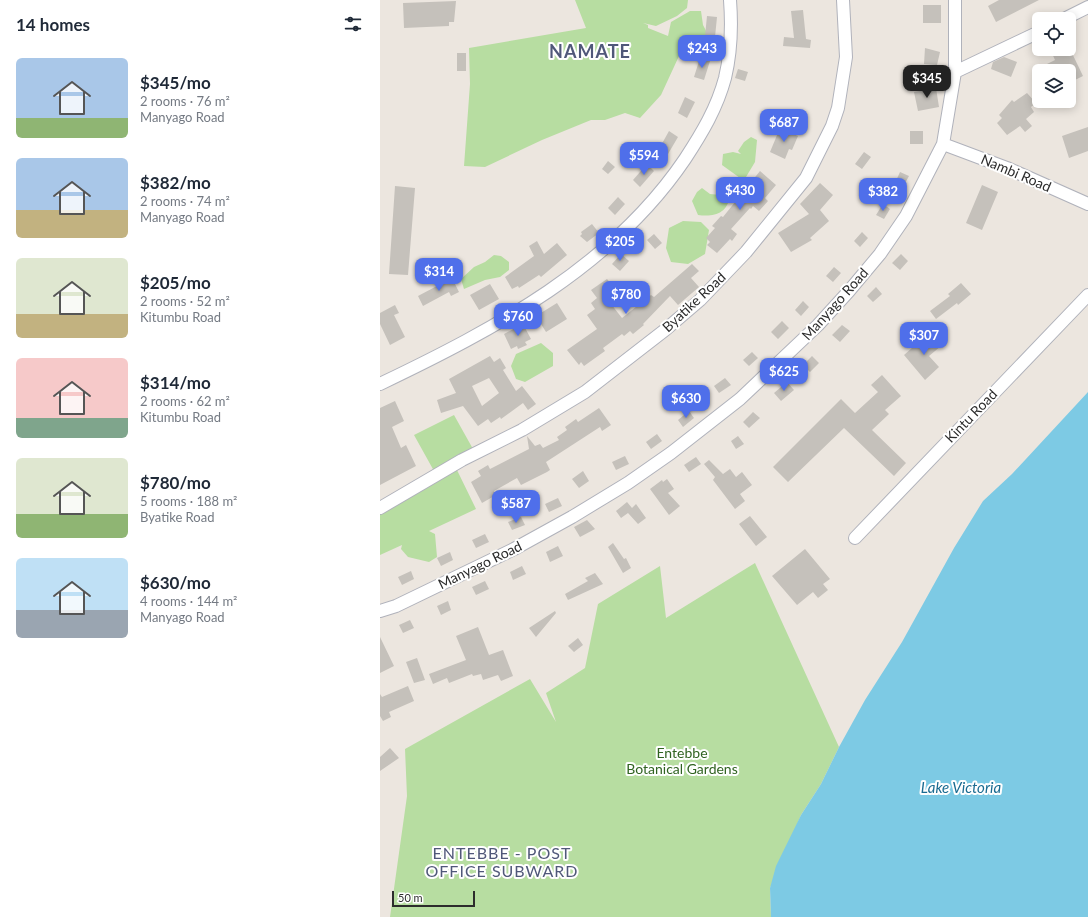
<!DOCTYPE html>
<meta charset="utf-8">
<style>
body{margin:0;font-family:Lato,sans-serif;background:#f6f6f7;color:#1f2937;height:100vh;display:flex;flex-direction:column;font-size:15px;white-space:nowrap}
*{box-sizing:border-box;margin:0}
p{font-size:13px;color:#747a83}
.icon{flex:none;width:22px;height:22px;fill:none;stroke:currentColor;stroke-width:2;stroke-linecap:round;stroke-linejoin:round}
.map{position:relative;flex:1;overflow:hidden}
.sheet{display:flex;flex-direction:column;background:#fff;width:380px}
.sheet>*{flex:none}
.controls{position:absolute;left:652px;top:12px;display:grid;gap:8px}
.controls a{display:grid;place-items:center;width:44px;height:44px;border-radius:6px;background:#fff;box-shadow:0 2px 10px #0003;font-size:20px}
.scale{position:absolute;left:12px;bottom:10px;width:83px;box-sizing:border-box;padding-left:4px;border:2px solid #2c2c2c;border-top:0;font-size:11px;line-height:14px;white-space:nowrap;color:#2c2c2c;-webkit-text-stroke:3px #fff;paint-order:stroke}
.price{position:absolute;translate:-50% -34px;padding:0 9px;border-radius:8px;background:#4f6fea;color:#fff;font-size:13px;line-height:26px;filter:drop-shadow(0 1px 2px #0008)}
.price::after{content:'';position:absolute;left:50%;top:24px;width:12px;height:9px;margin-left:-6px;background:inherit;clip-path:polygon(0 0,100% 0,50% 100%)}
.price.on{background:#222;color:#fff}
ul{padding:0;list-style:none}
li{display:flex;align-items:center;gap:12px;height:100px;padding:0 16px}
li span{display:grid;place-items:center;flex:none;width:112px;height:80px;border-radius:6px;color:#555}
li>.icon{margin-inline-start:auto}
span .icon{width:48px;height:48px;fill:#fffc;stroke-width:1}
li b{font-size:17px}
h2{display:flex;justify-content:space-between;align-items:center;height:48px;padding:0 16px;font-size:17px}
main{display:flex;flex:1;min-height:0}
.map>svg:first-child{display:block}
</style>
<main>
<section class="sheet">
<h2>14 homes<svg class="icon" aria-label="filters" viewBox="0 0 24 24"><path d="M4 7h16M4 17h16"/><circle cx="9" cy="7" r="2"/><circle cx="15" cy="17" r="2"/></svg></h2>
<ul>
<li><span style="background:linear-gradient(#a9c7e8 75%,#8fb573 0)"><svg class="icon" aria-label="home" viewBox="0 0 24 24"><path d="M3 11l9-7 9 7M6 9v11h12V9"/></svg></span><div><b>$345/mo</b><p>2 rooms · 76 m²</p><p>Manyago Road</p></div></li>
<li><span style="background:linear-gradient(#a9c7e8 65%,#c2b280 0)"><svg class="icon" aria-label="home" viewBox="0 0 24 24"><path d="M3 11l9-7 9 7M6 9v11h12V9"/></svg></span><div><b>$382/mo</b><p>2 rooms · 74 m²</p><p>Manyago Road</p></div></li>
<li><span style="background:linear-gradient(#dfe7d0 70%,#c2b280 0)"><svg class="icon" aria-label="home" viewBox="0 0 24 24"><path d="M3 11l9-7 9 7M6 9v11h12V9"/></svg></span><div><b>$205/mo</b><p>2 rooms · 52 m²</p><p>Kitumbu Road</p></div></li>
<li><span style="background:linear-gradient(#f6c9c9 75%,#7fa58c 0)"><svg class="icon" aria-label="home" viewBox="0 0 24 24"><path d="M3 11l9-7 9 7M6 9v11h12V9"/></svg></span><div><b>$314/mo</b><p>2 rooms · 62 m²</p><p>Kitumbu Road</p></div></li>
<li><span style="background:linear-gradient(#dfe7d0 70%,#8fb573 0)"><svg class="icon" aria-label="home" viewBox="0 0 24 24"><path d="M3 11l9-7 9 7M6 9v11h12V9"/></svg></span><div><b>$780/mo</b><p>5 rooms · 188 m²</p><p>Byatike Road</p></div></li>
<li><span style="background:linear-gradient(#bfe0f5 65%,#9aa5b1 0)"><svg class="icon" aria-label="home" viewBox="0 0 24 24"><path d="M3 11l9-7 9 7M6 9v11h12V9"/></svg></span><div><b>$630/mo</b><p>4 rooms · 144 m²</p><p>Manyago Road</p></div></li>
</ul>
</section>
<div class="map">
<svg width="708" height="917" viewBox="0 0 708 917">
<rect width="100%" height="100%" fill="#ece6df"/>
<path fill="#b7dda1" d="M 195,0 L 308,0 L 307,8 L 297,16 L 276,26 L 263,23 L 268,25 L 268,28 L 288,36 L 291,22 L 310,11 L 321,11 L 323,25 L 333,44 L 329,55 L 299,56 L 281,95 L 260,118 L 245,113 L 225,120 L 211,120 L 162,140 L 105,167 L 84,166 L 90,84 L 89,48 L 206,28 Z
M 371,137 L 377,140 L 375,162 L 366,177 L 360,178 L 342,165 L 343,154 L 353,152 L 361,154 L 358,151 L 364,142 Z
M 322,188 L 330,194 L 350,196 C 347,214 334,217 318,215 L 312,201 L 317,192 Z
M 303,221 L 321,222 L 329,230 L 325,254 L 308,264 L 291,262 L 286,248 L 289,228 Z
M 114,255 L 121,256 L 129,262 L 129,270 L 120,277 L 105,280 L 84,289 L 81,279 L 94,267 L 105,262 Z
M 161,343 L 173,353 L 173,366 L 145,382 L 136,379 L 131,366 L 136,354 Z
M 74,415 L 93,449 L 54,471 L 34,435 Z
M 76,468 L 96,509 L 49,531 L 55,534 L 57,557 L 49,562 L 28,557 L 21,549 L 22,545 L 0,555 L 0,510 Z
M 375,563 L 459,747 L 441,784 L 421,815 L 390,888 L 391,917 L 10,917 L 27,796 L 25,749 L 150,679 L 176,722 L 166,693 L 205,668 L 218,604 L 280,566 L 286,618 Z"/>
<path fill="#7dcae4" d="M 708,392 L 708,917 L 391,917 L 390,888 L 396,866 L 421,815 L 441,784 L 459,747 L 485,700 L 522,642 L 574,548 L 603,501 L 632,474 Z"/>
<path fill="#c5c1bb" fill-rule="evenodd" d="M 619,0 L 659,0 L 616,22 L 608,6 Z
M 76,1 L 74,22 L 69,22 L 69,26 L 24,28 L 23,3 Z
M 543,5 L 561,5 L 561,23 L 543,23 Z
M 423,10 L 426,39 L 431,40 L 430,48 L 403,46 L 404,37 L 414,38 L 411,11 Z
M 327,16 L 337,17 L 335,37 L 325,36 Z
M 545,48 L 560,52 L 557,65 L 544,64 Z
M 670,49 L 690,49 L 703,76 L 693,81 L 689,71 L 653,71 L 675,60 Z
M 77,53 L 86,53 L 86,71 L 77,71 Z
M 624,57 L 637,62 L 631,77 L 611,69 L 613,62 Z
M 320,58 L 330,61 L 324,80 L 314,77 Z
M 358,69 L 368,72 L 365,81 L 355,78 Z
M 556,88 L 559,107 L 538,111 L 534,92 Z
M 647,93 L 656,103 L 651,107 L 654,112 L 646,119 L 652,126 L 645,132 L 640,126 L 627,135 L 617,123 L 622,118 L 619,115 L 632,100 L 634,102 Z
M 305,97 L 315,102 L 307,118 L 298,113 Z
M 708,127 L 708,151 L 689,158 L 682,136 Z
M 400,128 L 418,136 L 412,150 L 409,149 L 405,159 L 390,152 Z
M 289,131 L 298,137 L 288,154 L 279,149 Z
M 530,131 L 543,131 L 543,144 L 530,144 Z
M 484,152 L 491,157 L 482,169 L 475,164 Z
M 228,161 L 235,167 L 228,174 L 222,169 Z
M 267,164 L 274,171 L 260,187 L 253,180 Z
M 380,171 L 396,185 L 385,198 L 388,201 L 379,211 L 373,206 L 371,209 L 370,208 L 351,229 L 357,234 L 352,241 L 350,239 L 337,253 L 327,245 L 330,242 L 326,238 L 335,228 L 332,226 L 341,216 L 343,217 Z
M 520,172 L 529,176 L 523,187 L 515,183 Z
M 440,183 L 453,195 L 440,210 L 449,221 L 430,238 L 432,240 L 411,252 L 398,233 L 429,214 L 420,204 Z
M 602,185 L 618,192 L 602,230 L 586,223 Z
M 15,186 L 35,188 L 28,275 L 9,274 Z
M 238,197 L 245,204 L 235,215 L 228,208 Z
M 503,204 L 510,209 L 504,219 L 496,215 Z
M 212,224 L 219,233 L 207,242 L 200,236 L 202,234 L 201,232 Z
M 482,232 L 488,238 L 480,247 L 474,241 Z
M 274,234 L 282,243 L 275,249 L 267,240 Z
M 157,241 L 164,254 L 177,243 L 187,255 L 161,277 L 159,275 L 139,288 L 138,286 L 132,289 L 125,277 L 154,256 L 149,246 Z
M 241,254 L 249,261 L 240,271 L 232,264 Z
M 521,254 L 528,261 L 520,270 L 512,263 Z
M 312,264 L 319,271 L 311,278 L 319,287 L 298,305 L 290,296 L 263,324 L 264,325 L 253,334 L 250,331 L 244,336 L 242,334 L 223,348 L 225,351 L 204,366 L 201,362 L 199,365 L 187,350 L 217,329 L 207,315 L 215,309 L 211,303 L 217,298 L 211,290 L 227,279 L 237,291 L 232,295 L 237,301 L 231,304 L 242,318 L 271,295 L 274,297 Z
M 454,267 L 461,273 L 453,282 L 446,276 Z
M 72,278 L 79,292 L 71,296 L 69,292 L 43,306 L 38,296 Z
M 581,283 L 591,294 L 578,305 L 577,303 L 556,319 L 550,311 L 570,296 L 568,294 Z
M 110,284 L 119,299 L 99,310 L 90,295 Z
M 496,287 L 502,294 L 493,302 L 487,296 Z
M 423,301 L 429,307 L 421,316 L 415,310 Z
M 177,303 L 187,319 L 166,332 L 156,316 Z
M 15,305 L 19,313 L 14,315 L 25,337 L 10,345 L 0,324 L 0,313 Z
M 402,321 L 409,328 L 398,339 L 391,332 Z
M 143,324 L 151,339 L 145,342 L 147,345 L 138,349 L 137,346 L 131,349 L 124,334 Z
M 462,325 L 470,331 L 460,342 L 452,335 Z
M 549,333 L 561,346 L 549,356 L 559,367 L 545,380 L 524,355 Z
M 372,352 L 378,358 L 369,366 L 363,360 Z
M 110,356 L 114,362 L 120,358 L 126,368 L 123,370 L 136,391 L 142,386 L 156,404 L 148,410 L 143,403 L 121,419 L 120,417 L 111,423 L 108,419 L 98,426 L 83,406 L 61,413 L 57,400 L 76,393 L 69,379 ZM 109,378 L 119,393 L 102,406 L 92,386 Z
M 432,356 L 439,363 L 430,372 L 423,365 Z
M 502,375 L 521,396 L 505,410 L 509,414 L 492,430 L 526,463 L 514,476 L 464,428 L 408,482 L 393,467 L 461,399 L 475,413 L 498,392 L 491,385 Z
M 345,378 L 351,385 L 339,393 L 334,386 Z
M 407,382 L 414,390 L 401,401 L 394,393 Z
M 15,401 L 24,421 L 12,427 L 21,448 L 26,445 L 36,466 L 0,485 L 0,408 Z
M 219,408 L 231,425 L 222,431 L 220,427 L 166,462 L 170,470 L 167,472 L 141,485 L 137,478 L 114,491 L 116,495 L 102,503 L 91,482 L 101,476 L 98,471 L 108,465 L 110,469 L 149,449 L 147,436 L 155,446 L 160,444 L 163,448 L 179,440 L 177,437 L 187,430 L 185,427 L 196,419 L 198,422 Z
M 309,411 L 314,418 L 303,427 L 298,420 Z
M 373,412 L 380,418 L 369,428 L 363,422 Z
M 277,434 L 282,441 L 271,449 L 266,442 Z
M 358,436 L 364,444 L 356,449 L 351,441 Z
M 245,456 L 249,464 L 236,470 L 232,462 Z
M 316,457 L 321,464 L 309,472 L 304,465 Z
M 329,460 L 343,474 L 350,469 L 356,477 L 362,472 L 372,485 L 360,494 L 365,501 L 355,509 L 333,480 L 335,477 L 324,464 Z
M 203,471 L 209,481 L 199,488 L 192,479 Z
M 287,479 L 294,489 L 288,493 L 300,506 L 289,515 L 270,489 L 282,480 L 283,482 Z
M 178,498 L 182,506 L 169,512 L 165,504 Z
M 247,502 L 252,508 L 256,504 L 266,518 L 258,524 L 248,513 L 241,518 L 236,511 Z
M 370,516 L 387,537 L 376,546 L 359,524 Z
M 141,517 L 145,525 L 132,530 L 128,522 Z
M 207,520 L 215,529 L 200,537 L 194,527 Z
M 105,534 L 109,542 L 96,548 L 92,540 Z
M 233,543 L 244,559 L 246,558 L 251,568 L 243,573 L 228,547 Z
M 178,546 L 183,556 L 170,562 L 166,552 Z
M 425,549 L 450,579 L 443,584 L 448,590 L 438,598 L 433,592 L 417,605 L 392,576 Z
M 70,552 L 73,560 L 61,566 L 57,558 Z
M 142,566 L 146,574 L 133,580 L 130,572 Z
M 31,571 L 34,579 L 22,585 L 18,577 Z
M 215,573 L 223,584 L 188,600 L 185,594 L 208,581 L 205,578 Z
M 105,581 L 109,589 L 96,595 L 92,587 Z
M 68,601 L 71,610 L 61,615 L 57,606 Z
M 175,611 L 176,613 L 156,637 L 149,628 Z
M 30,620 L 34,628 L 23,633 L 19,625 Z
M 98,627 L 109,655 L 123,650 L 133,676 L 121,681 L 118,675 L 103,680 L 101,674 L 93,676 L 92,674 L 69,683 L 67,678 L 53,684 L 49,674 L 86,660 L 76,636 Z
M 0,637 L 14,666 L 0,673 Z
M 198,638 L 203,645 L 194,652 L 188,646 Z
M 37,658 L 45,680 L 34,683 L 26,662 Z
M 28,686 L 34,701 L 9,712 L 11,717 L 3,721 L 0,716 L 0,694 L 2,697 Z
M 10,748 L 19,758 L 0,771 L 0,757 Z"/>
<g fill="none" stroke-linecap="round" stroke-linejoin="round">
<g stroke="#b0b2bb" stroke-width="14">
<path id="minor" d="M 684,19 L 708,7
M 575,72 L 659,32
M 563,144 L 627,168 L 708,204
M 0,384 C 115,329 232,267 305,159 C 322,133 337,108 345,78 C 351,53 352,26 350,0
M 0,508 L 82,460 L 142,430 L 205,392 L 285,330 L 320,300 L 366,252 L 426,178 L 452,126 L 458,108 L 466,57 L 463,0
M 475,538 L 708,295
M 0,611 L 16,606 L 134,549 L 192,517 L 248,483 L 291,453 L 360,399 L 438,325 L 469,291 L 500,254 L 526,216 L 563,144 L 575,72 L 575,0"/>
</g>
<use href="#minor" stroke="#fff" stroke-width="12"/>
</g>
<g text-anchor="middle" stroke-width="4" stroke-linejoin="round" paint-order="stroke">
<g font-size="14" fill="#2c2c2c" stroke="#fff">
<text transform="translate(636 173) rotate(23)" y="5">Nambi Road</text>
<text transform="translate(314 302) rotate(-43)" y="5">Byatike Road</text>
<text transform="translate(455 304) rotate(-48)" y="5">Manyago Road</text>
<text transform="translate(591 416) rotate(-46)" y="5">Kintu Road</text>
<text transform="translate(100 565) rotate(-26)" y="5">Manyago Road</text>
</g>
<g font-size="14" fill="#306321" stroke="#fff">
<text x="302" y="758">Entebbe<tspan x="302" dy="16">Botanical Gardens</tspan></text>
</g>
<g font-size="15" font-style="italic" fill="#1a6b91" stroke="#fff">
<text x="581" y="793">Lake Victoria</text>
</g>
<g font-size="16" letter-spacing="1" fill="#505879" stroke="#fff">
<text x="122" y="859">ENTEBBE - POST<tspan x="122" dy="18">OFFICE SUBWARD</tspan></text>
</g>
<g font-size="18" font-weight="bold" letter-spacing="1" fill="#505879" stroke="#fff">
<text x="210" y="58">NAMATE</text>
</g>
</g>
</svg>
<div class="controls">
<a><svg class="icon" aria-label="locate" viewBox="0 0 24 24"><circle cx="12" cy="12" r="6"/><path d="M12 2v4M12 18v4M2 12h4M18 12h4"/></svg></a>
<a><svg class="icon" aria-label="layers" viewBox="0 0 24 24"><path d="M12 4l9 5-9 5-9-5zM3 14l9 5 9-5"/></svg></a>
</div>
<div class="scale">50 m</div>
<b class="price" style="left:322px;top:69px">$243</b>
<b class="price on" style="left:547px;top:99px">$345</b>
<b class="price" style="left:404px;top:143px">$687</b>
<b class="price" style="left:264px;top:176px">$594</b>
<b class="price" style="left:360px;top:211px">$430</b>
<b class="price" style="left:503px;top:212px">$382</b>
<b class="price" style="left:240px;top:262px">$205</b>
<b class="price" style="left:59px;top:292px">$314</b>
<b class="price" style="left:246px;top:315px">$780</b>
<b class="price" style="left:138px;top:337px">$760</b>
<b class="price" style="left:544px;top:356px">$307</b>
<b class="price" style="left:404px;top:392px">$625</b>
<b class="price" style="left:306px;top:419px">$630</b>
<b class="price" style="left:136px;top:524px">$587</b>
</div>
</main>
